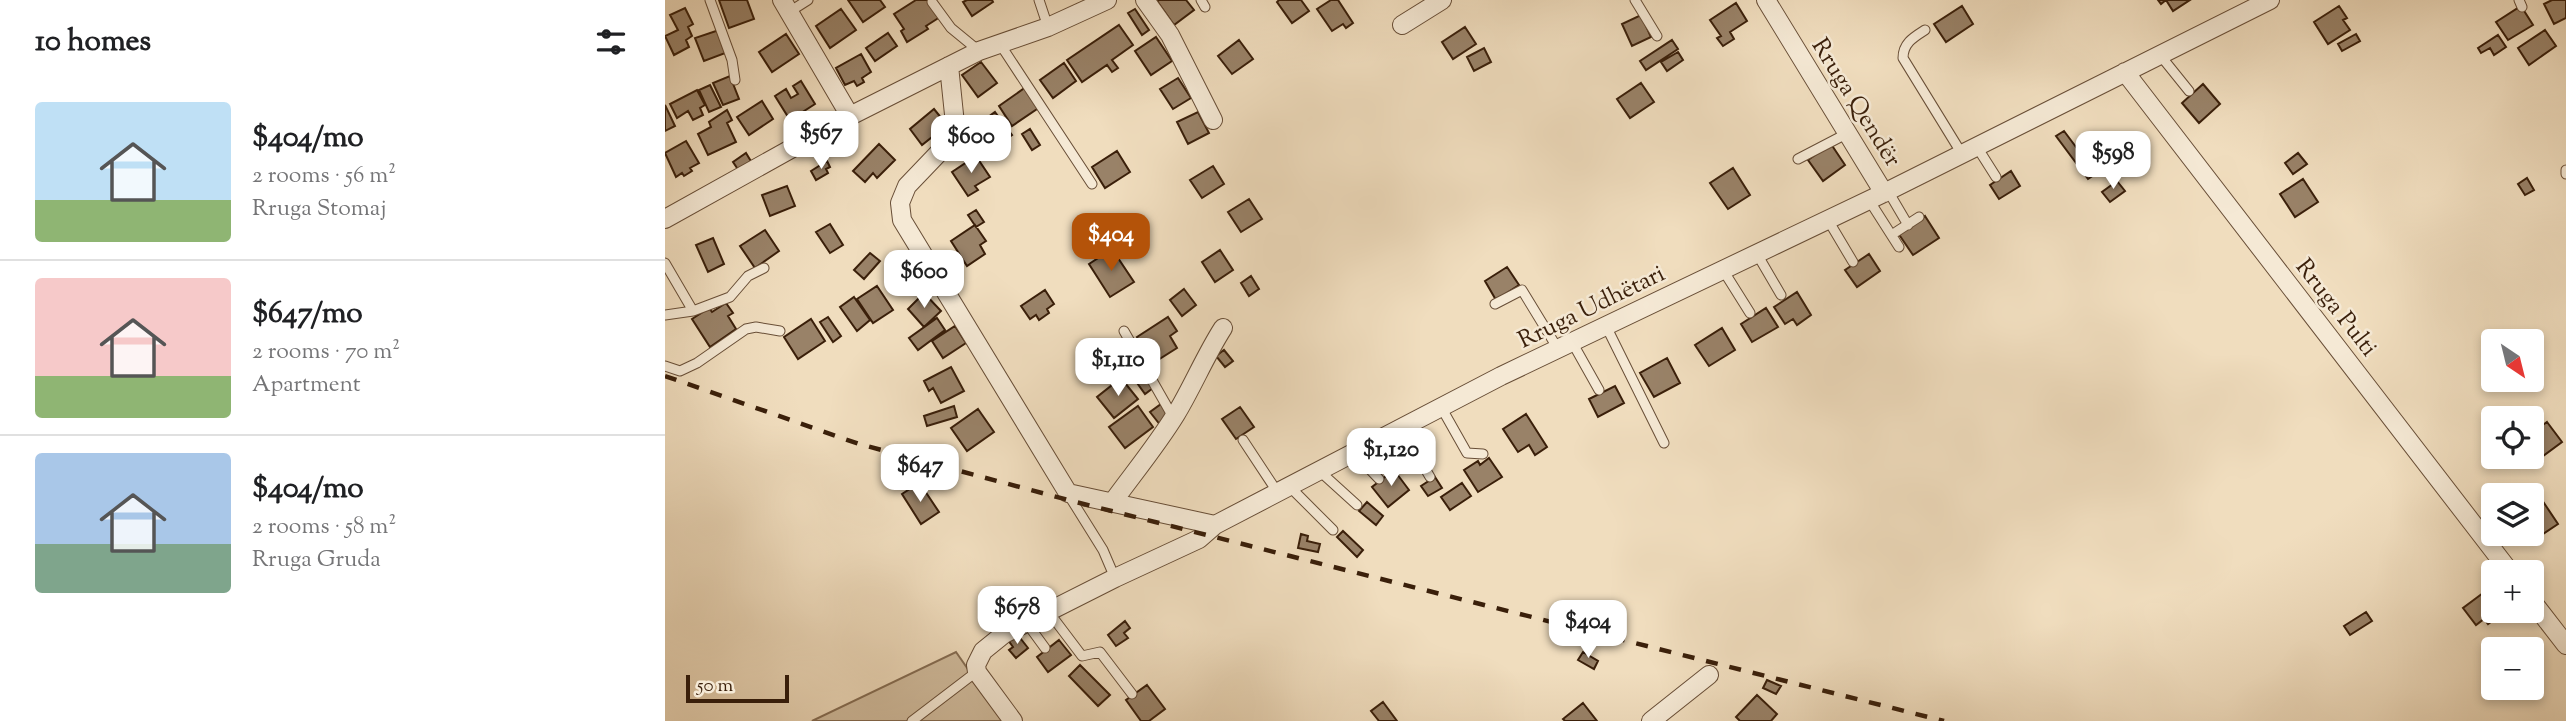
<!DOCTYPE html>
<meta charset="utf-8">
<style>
body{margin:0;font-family:"Sorts Mill Goudy",serif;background:#f6f6f6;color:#202124;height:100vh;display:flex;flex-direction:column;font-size:26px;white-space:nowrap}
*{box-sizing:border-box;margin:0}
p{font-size:23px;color:#757577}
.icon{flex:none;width:38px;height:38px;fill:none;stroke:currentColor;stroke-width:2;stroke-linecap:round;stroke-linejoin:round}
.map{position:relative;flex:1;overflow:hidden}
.panel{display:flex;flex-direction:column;background:#fff;width:665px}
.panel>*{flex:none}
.needle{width:46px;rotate:145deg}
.buttons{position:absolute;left:1816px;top:329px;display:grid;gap:14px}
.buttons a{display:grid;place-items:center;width:63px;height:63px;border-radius:7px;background:#fff;box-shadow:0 4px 10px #0003;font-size:35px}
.scale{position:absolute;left:21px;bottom:18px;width:103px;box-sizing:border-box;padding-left:7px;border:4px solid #3a1f0a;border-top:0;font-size:19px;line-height:24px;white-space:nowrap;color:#3a1f0a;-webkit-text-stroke:5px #f5e9d5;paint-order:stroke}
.price{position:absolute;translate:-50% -60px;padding:0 16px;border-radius:14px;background:#fff;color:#222;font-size:23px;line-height:46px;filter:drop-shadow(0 2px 4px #0008)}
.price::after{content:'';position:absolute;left:50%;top:42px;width:21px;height:16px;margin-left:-10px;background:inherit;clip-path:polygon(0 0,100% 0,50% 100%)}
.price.selected{background:#b45309;color:#fff}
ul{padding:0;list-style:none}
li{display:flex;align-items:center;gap:21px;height:175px;padding:0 35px}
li+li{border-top:2px solid #e0e0e0}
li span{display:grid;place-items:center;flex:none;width:196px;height:140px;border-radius:7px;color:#555}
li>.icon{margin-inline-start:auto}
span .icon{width:84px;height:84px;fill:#fffc;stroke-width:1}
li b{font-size:30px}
h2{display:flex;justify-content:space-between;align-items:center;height:84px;padding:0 35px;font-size:30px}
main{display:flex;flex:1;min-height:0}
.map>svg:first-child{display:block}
</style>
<main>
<section class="panel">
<h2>10 homes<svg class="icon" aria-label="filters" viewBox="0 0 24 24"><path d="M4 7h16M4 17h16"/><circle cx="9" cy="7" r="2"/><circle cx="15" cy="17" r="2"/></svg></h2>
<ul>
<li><span style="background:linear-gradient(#bfe0f5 70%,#8fb573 0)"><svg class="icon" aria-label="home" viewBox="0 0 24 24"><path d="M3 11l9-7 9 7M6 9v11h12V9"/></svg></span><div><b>$404/mo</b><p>2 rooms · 56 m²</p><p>Rruga Stomaj</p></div></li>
<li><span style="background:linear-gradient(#f6c9c9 70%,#8fb573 0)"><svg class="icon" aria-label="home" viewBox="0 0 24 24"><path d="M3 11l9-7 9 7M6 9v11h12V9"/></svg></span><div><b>$647/mo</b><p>2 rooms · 70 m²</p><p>Apartment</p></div></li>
<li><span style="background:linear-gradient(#a9c7e8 65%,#7fa58c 0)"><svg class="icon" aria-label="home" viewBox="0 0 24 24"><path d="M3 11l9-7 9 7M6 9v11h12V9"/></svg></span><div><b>$404/mo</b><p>2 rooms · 58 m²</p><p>Rruga Gruda</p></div></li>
</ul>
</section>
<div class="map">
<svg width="1901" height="721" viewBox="0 0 1901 721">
<rect width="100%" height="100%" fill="#f0ddbe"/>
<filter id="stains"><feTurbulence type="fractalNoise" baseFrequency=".00286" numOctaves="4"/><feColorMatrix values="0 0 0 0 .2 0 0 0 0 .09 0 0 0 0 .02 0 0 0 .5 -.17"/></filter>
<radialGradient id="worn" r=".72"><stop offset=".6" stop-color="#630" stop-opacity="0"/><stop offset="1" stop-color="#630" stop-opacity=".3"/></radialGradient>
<path fill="#d1bd9f" stroke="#866e54" stroke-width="2" d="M 291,652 L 339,721 L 147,721 Z"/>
<path fill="#998268" stroke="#3a1f0a" stroke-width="2" d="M 54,0 L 82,0 L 89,19 L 64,28 Z
M 183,0 L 215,0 L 220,7 L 198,22 Z
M 251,0 L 265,0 L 275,17 L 261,26 L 263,29 L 242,42 L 236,31 L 239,29 L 229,14 Z
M 302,0 L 327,0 L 328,2 L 307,16 L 298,2 Z
M 494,0 L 521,0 L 529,10 L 509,25 L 492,1 Z
M 614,0 L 636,0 L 644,11 L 627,23 L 612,2 Z
M 666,0 L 673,0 L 688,23 L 681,28 L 678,24 L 667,31 L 652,9 Z
M 1493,0 L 1525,0 L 1508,11 L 1501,0 L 1496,4 Z
M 1887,0 L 1901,0 L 1901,18 L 1889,24 L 1879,4 Z
M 1071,3 L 1082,21 L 1065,32 L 1069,39 L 1058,46 L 1052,38 L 1056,36 L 1045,20 Z
M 1297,6 L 1308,24 L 1281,42 L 1269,24 Z
M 1674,6 L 1682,18 L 1678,20 L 1685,30 L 1663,44 L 1649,22 Z
M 1856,6 L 1868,25 L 1843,40 L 1831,22 Z
M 20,8 L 28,24 L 23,27 L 27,36 L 21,40 L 24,47 L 9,55 L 0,36 L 13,30 L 5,15 Z
M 176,9 L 191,30 L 165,48 L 151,26 Z
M 470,9 L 484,30 L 477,35 L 463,13 Z
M 976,15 L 986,37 L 967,46 L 957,24 Z
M 454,25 L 468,45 L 447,60 L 453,68 L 447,72 L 442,65 L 417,82 L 402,60 Z
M 800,27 L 811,44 L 788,59 L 777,42 Z
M 54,30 L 63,52 L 39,61 L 30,38 Z
M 1880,30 L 1891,46 L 1864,65 L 1853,48 Z
M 223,33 L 232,46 L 210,61 L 201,48 Z
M 121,34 L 134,54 L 107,72 L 94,52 Z
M 1691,34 L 1695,41 L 1677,51 L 1673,44 Z
M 1833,35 L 1841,47 L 1829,55 L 1825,48 L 1816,53 L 1813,48 Z
M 491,37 L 507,61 L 486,75 L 470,51 Z
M 574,40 L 588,59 L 567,74 L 553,56 Z
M 1007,40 L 1013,49 L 981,70 L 975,61 Z
M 819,48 L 826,62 L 809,71 L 802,57 Z
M 1013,52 L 1018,60 L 1002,71 L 996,62 Z
M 196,54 L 206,72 L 197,78 L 199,82 L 192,86 L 189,81 L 180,85 L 171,68 Z
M 316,62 L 332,83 L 313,97 L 297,75 Z
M 399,63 L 411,81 L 388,98 L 375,80 Z
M 65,76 L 74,99 L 58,105 L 48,83 Z
M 513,78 L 526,98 L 508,109 L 495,89 Z
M 136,81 L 150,104 L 125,120 L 110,96 L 121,89 L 126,98 L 133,94 L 128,86 Z
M 976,83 L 989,102 L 965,118 L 952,99 Z
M 1538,84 L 1555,104 L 1534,123 L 1517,103 Z
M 45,85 L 56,107 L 44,112 L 34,90 Z
M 361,87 L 375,107 L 347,126 L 334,106 Z
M 32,90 L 40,105 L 35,108 L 38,115 L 28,120 L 23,111 L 12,118 L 5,104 Z
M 97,101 L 108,119 L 84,135 L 72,117 Z
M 0,105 L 10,126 L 0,131 Z
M 269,109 L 282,125 L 257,145 L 245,129 Z
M 62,110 L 67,120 L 62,123 L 71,142 L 43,155 L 33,134 L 46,127 L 44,122 Z
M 330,112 L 347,135 L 323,152 L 307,129 Z
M 533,112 L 544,133 L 523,144 L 512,122 Z
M 365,129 L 375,145 L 367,150 L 357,134 Z
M 1399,131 L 1417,155 L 1424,149 L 1430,157 L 1424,162 L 1432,173 L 1423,179 L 1391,136 Z
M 21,141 L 34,163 L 25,168 L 27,171 L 19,176 L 17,173 L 11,177 L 0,153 Z
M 214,144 L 230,160 L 212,178 L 208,173 L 200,182 L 188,171 Z
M 1166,144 L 1180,165 L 1158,181 L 1143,160 Z
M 452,151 L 465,172 L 440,188 L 427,167 Z
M 81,153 L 87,163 L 74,171 L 68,162 Z
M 1633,153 L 1642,164 L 1628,174 L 1620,163 Z
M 311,156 L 325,177 L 310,186 L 313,190 L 303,196 L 287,172 Z
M 162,161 L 165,167 L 161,169 L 163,173 L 151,180 L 146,171 Z
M 548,166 L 559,184 L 537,198 L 525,180 Z
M 1068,168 L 1085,195 L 1063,209 L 1045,183 Z
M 1346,171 L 1355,186 L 1334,199 L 1325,185 Z
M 1862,178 L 1869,190 L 1860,195 L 1853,184 Z
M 1638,179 L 1653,202 L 1630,217 L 1615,194 Z
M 1452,181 L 1460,191 L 1445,202 L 1437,192 Z
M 122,186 L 130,206 L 105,216 L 97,195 Z
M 584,199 L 597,219 L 576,232 L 563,212 Z
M 311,210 L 319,222 L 311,227 L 303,215 Z
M 1260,216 L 1274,238 L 1248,255 L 1233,233 Z
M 165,224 L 178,245 L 165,253 L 151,232 Z
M 310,225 L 321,241 L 315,245 L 320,254 L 302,266 L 286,241 Z
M 100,230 L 114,251 L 90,268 L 75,246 Z
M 48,238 L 59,264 L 43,272 L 31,245 Z
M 447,249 L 469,282 L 445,297 L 424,264 Z
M 555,250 L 568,270 L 550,282 L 537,262 Z
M 205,253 L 215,261 L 199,279 L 189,270 Z
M 1204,254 L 1215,271 L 1192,287 L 1180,270 Z
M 842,267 L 854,285 L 831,300 L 820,281 Z
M 586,276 L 594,289 L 584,296 L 576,283 Z
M 212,286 L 228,310 L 208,323 L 192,299 Z
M 519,289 L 531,305 L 517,316 L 505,300 Z
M 380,290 L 389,304 L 382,309 L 384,313 L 374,320 L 371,315 L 365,319 L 356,306 Z
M 1132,292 L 1146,315 L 1132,325 L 1128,319 L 1120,324 L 1109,307 Z
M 259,293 L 276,311 L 259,327 L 243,309 Z
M 189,297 L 205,320 L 192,331 L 175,307 Z
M 61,303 L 68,313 L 63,316 L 71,329 L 45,347 L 27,319 L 44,308 L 47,312 Z
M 1101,308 L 1113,327 L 1087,342 L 1076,324 Z
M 163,317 L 176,336 L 168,342 L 155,322 Z
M 503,317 L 512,331 L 505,336 L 512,348 L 488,363 L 472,337 Z
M 272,318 L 280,330 L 253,350 L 244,338 Z
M 146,319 L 160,341 L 133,359 L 119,337 Z
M 290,326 L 301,343 L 278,358 L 267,341 Z
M 1057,328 L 1070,350 L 1044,366 L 1030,345 Z
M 559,350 L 568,361 L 560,367 L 551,356 Z
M 1002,358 L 1015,383 L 989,397 L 975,373 Z
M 286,367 L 299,391 L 276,403 L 268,388 L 264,391 L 259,381 Z
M 478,374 L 488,388 L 480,394 L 470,380 Z
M 456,378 L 473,399 L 449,418 L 432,397 Z
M 950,386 L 959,403 L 933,417 L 924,399 Z
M 496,404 L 506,419 L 496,426 L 485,412 Z
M 289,406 L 292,417 L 262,426 L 259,416 Z
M 473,406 L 488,427 L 460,448 L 444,427 Z
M 575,407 L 589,427 L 571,439 L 557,419 Z
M 313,409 L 329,432 L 302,451 L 286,428 Z
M 861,414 L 882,447 L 870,455 L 864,445 L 853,452 L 838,429 Z
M 1882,422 L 1897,442 L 1878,456 L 1867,442 L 1867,433 Z
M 824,458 L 837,477 L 813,492 L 799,470 L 813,461 L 815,465 Z
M 729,470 L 744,490 L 723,507 L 707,487 Z
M 770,477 L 777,488 L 763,496 L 756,486 Z
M 797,483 L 806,496 L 785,510 L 776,497 Z
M 251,485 L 256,493 L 260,491 L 274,512 L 256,524 L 237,494 Z
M 702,502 L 718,516 L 711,525 L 694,511 Z
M 1879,503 L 1893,524 L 1872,538 L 1867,530 L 1867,511 Z
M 678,531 L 698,550 L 692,557 L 672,537 Z
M 636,534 L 643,536 L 642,541 L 655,544 L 653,552 L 633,548 Z
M 1822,590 L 1829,598 L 1829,611 L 1839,612 L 1823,624 L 1819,619 L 1811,625 L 1798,608 Z
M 1701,612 L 1707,621 L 1685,635 L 1679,626 Z
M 460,621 L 465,628 L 459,633 L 463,638 L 451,646 L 443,635 Z
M 352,634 L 363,648 L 351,658 L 344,650 L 348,647 L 343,640 Z
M 394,640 L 406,655 L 383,672 L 372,657 Z
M 918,652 L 933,661 L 929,669 L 913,660 Z
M 415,665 L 445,695 L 433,706 L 404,676 Z
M 1102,680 L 1116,686 L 1111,694 L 1098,688 Z
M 482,685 L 500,709 L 484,721 L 476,721 L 461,700 Z
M 1092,695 L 1112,714 L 1106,721 L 1075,721 L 1071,717 Z
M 718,702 L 732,721 L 714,721 L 706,711 Z
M 918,703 L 932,721 L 900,721 L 898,719 Z"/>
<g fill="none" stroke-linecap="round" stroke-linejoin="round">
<g stroke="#684e37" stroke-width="11">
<path id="lane" d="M 45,0 L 67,60 L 70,80
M 374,0 L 383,27
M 536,0 L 540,7
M 970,0 L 992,36
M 1854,0 L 1857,7
M 267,2 L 286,28 L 314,51
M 124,12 L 143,0
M 1260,30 C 1249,37 1238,43 1238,58 L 1297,154
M 335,44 L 427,184
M 1495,55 L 1524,91
M 1312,147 L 1331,177
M 1133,159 L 1183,133
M 1901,170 L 1901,174
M 1223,191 L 1243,225
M 1204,200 L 1234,247
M 1163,220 L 1188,262
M 1231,232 L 1254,217
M 1092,254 L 1116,295
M 0,263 L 28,311 L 65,297 L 83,276 L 99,268
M 1058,270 L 1085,313
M 830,304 L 857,290 L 893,349
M 0,315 L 28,311
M 941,326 L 999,443
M 459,331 L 508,417
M 907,342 L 934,390
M 0,366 L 15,371 L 32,363 L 81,329 L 91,327 L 115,331
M 776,407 L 802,453 L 818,454
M 736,428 L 765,477
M 578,440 L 613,493
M 689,453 L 714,479
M 657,470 L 660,476 L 692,505
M 626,485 L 631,493 L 668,530
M 403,494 L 438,550 L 450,578
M 383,611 L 417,656 L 435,652 L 467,694
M 361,622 L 380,648
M 247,721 L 306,676"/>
</g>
<g stroke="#684e37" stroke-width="20">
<path id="street" d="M 117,0 L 185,116
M 480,0 L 505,35 L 548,120
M 1101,0 L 1219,193
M 737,25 L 777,0
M 284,66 L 290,124 L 286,140 L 242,186 L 235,203 L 237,220 L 403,493 L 550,525
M 1460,72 L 1845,572
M 0,219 L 185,116 L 314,51 L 383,27 L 442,0
M 447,503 C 468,474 492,445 511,414 C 528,386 540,356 558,328
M 1867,601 L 1901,645
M 312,672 L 311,665 L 318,651 L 339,634 L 450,578 L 534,539 L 550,525 L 836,376 L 1223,191 L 1605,0
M 312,672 L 348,721
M 986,721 L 1044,675"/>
</g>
<use href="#lane" stroke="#f5e9d5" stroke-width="9"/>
<use href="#street" stroke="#f5e9d5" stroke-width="18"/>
<path stroke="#3a1f0a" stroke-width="4.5" stroke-dasharray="12 12" stroke-linecap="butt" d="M 0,376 L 194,444 L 407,501 L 1279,721"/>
</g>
<g text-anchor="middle" stroke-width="5" stroke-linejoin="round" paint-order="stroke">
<g font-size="24" fill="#3a1f0a" stroke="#f5e9d5">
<text transform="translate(1192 102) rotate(58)" y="8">Rruga Qendër</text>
<text transform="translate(926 306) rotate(-26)" y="8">Rruga Udhëtari</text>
<text transform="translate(1672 307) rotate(52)" y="8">Rruga Pulti</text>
</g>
</g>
<rect width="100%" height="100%" filter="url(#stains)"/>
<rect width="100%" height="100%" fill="url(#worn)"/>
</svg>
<div class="buttons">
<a><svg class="needle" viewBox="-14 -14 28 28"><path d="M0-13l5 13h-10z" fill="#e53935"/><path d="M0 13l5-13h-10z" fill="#757577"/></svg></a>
<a><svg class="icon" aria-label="locate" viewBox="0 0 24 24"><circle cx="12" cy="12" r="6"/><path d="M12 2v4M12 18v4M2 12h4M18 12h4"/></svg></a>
<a><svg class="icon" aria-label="layers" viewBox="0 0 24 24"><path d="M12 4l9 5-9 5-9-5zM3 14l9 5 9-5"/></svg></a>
<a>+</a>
<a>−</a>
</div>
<div class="scale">50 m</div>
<b class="price" style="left:156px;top:171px">$567</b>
<b class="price" style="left:306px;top:175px">$600</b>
<b class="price" style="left:1448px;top:191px">$598</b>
<b class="price selected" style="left:446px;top:273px">$404</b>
<b class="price" style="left:259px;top:310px">$600</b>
<b class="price" style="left:453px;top:398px">$1,110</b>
<b class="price" style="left:726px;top:488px">$1,120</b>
<b class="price" style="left:255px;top:504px">$647</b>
<b class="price" style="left:352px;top:646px">$678</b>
<b class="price" style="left:923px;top:660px">$404</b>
</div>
</main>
